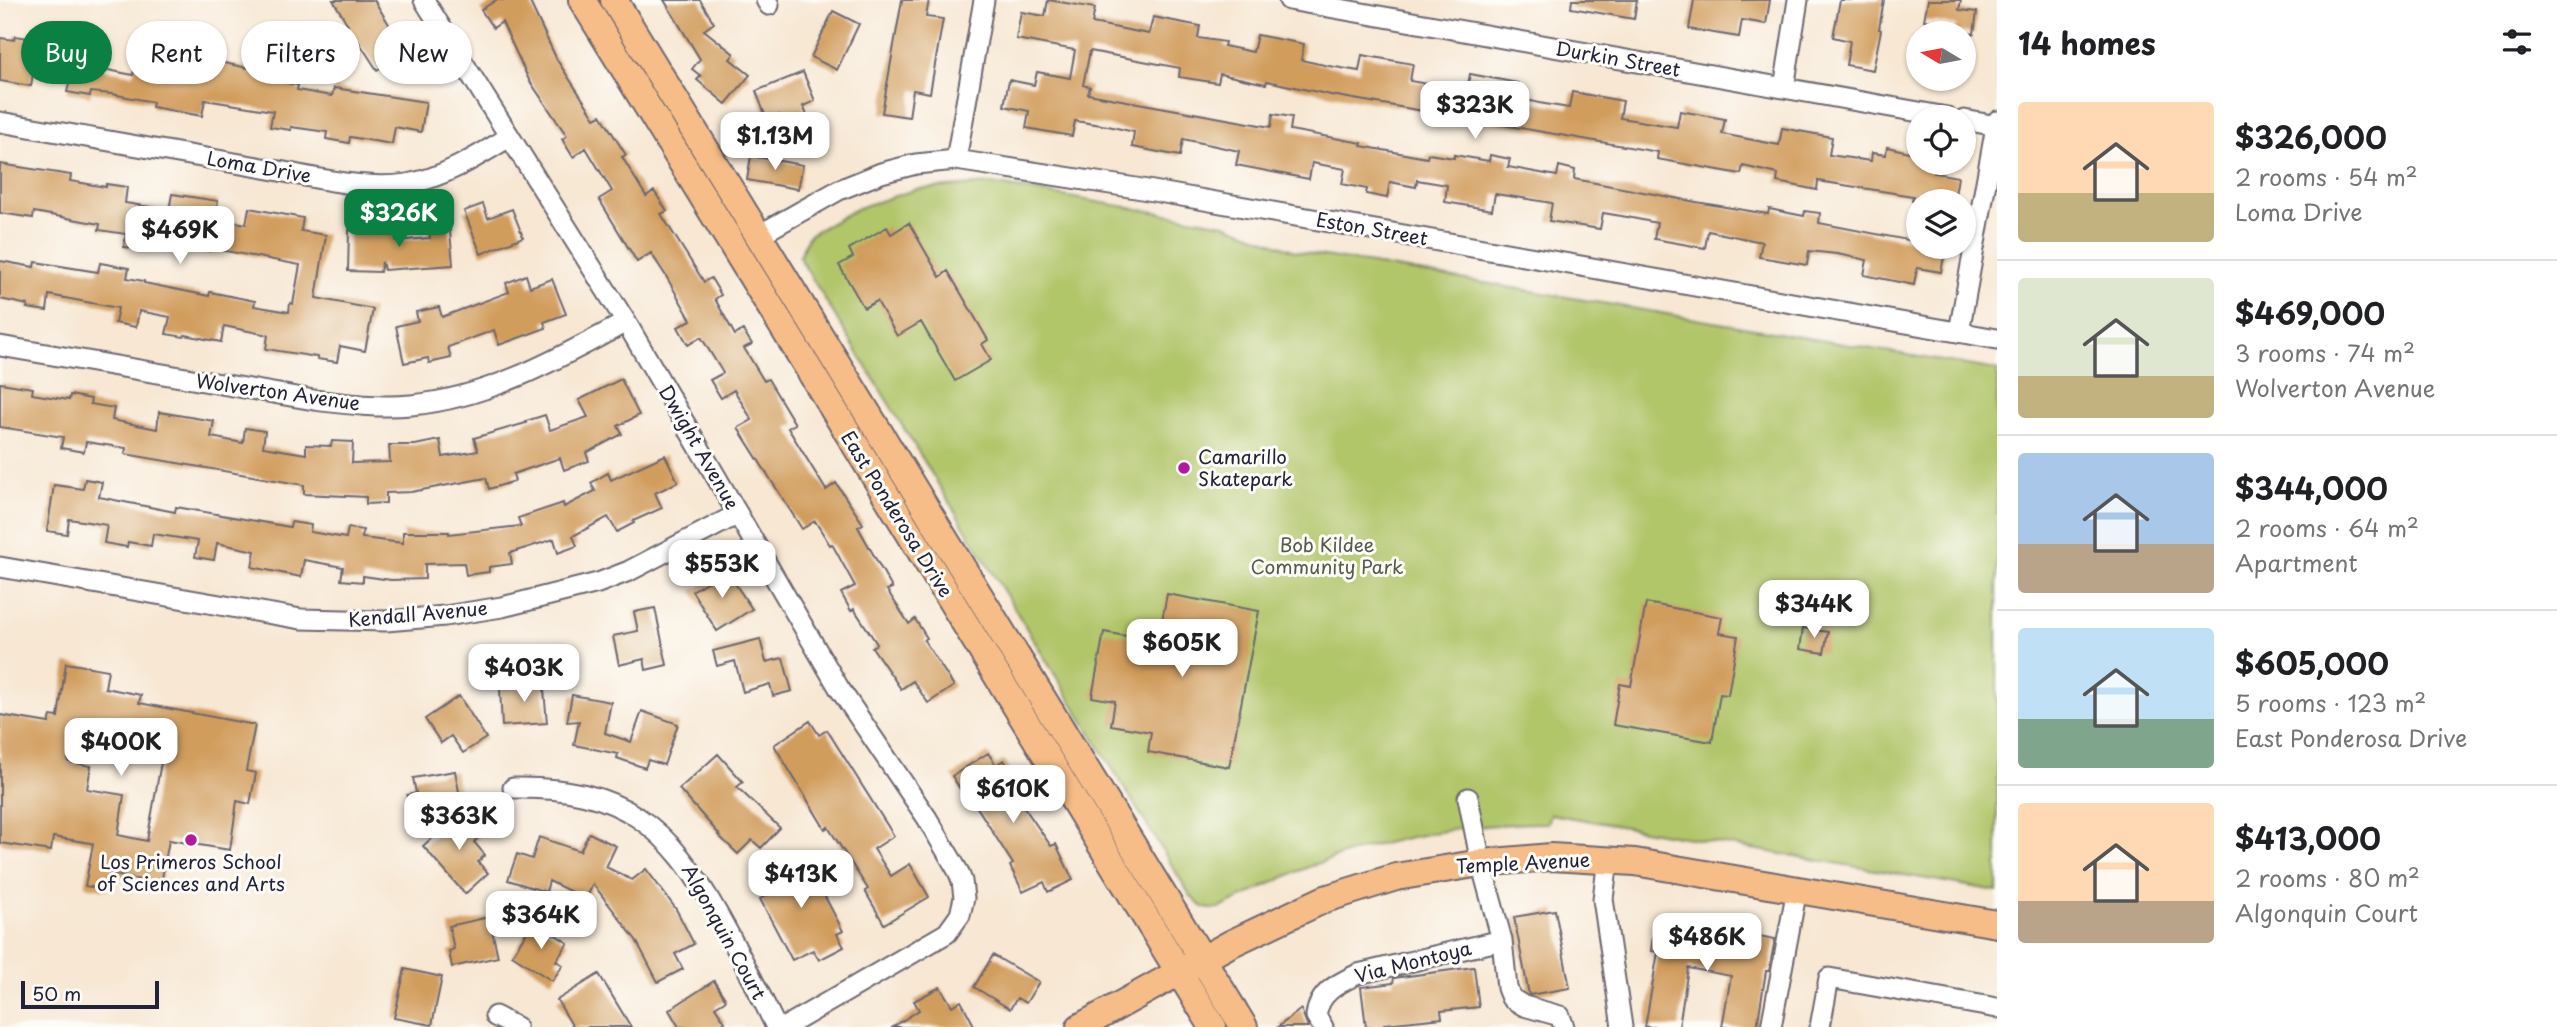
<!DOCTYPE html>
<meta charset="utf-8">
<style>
body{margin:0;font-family:"Playpen Sans",sans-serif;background:#f2f2f2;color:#202124;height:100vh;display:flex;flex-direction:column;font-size:26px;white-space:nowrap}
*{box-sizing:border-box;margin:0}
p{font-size:23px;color:#757577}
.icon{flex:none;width:38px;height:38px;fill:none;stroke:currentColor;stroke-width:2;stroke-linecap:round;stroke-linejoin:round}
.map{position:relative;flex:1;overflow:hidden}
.panel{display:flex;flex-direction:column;background:#fff;width:560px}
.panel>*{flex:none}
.banner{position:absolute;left:21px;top:21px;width:665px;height:63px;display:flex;gap:14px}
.needle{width:46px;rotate:280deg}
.tools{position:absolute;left:1906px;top:21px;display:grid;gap:14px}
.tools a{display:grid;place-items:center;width:70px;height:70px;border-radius:50%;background:#fff;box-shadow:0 2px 5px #0004;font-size:35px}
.scale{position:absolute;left:21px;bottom:18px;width:138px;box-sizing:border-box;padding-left:7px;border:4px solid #22223b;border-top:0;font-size:19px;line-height:24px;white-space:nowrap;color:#22223b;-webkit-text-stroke:5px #fdfcf7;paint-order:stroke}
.price{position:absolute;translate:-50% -60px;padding:0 16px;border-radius:14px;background:#fff;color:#222;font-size:23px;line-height:46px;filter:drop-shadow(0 2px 4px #0008)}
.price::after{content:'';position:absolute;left:50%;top:42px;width:21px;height:16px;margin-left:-10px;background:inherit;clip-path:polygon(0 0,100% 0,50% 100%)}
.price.active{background:#0b8043;color:#fff}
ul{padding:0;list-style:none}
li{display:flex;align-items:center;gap:21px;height:175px;padding:0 21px}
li+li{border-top:2px solid #e0e0e0}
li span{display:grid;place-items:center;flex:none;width:196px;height:140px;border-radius:7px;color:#555}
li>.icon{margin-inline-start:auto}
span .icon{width:84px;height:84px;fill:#fffc;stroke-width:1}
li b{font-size:30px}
h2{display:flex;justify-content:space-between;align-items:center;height:84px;padding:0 21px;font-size:30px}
.pill{padding:0 24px;border-radius:32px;background:#fff;box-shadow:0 2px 5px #0004;font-size:24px;line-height:63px}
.pill.active{background:#0b8043;color:#fff}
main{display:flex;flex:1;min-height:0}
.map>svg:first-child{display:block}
</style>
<main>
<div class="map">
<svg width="1997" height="1027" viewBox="0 0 1997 1027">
<rect width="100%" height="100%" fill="#fdfcf7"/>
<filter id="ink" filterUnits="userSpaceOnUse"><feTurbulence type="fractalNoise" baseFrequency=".0143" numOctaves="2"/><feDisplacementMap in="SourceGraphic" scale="14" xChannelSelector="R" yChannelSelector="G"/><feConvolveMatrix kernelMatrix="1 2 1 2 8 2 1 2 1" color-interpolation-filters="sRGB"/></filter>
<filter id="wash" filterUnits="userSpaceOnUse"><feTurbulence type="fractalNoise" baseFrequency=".00686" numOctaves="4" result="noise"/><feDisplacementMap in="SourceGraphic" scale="28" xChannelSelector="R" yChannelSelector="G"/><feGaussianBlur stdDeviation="1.57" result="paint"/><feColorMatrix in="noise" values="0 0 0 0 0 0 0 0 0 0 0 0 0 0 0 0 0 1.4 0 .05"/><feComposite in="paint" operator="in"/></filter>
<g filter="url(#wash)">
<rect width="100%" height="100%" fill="#f7e7d3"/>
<path fill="#b1c569" stroke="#6a7452" stroke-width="2" d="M 992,184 L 1225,224 L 1295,251 L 1997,370 L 1997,891 L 1550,814 L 1547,823 C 1469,823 1392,837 1319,863 C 1285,875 1253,893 1220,908 C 1205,911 1200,907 1190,895 L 799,257 L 809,235 L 858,208 L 917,189 Z"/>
<g id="blocks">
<path fill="#d19d5d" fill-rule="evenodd" d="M 333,0 L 374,0 L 398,39 L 393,42 L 401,55 L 377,70 L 357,39 L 330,56 L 321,42 L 348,25 Z
M 496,0 L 529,0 L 557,60 L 595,118 L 601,115 L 626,155 L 622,157 L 646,196 L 654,191 L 667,211 L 661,214 L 704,282 L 711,278 L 721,295 L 715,299 L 735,335 L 743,330 L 752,344 L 744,348 L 764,381 L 768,379 L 795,424 L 788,428 L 826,490 L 836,483 L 863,524 L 858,527 L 892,588 L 887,590 L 909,624 L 915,619 L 927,638 L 924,640 L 954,686 L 928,703 L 913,681 L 901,689 L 872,647 L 877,644 L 854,609 L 851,611 L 841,593 L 855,586 L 832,544 L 830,545 L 815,521 L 802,529 L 738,428 L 752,420 L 734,390 L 721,398 L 710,380 L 723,373 L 701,337 L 688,345 L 678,327 L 691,320 L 666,276 L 651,253 L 637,262 L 599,199 L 612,191 L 586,148 L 573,157 L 562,139 L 567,136 L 529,80 L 502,22 L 493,28 L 481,10 Z
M 664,0 L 700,0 L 714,23 L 704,30 L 734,54 L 730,59 L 750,75 L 726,104 L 697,80 L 701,76 L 692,69 L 700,59 Z
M 902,0 L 929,0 L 926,17 L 943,19 L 930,93 L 913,90 L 909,117 L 882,113 Z
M 1048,0 L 1095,8 L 1092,23 L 1149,34 L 1153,17 L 1200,26 L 1198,38 L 1225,42 L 1224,46 L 1253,52 L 1257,35 L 1304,44 L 1301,60 L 1329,66 L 1359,71 L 1362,55 L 1413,64 L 1410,81 L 1439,86 L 1440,84 L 1467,89 L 1470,74 L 1518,83 L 1515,97 L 1539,103 L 1569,108 L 1572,92 L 1623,101 L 1620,118 L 1677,127 L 1680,111 L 1725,119 L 1722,134 L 1779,145 L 1782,128 L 1832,137 L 1829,155 L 1871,161 L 1872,153 L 1886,155 L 1887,147 L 1918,154 L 1918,163 L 1935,163 L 1934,173 L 1958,177 L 1954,201 L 1912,201 L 1913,196 L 1818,181 L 1817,190 L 1777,182 L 1778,174 L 1743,166 L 1741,174 L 1657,159 L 1658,152 L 1331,95 L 1267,81 L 1266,84 L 1220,74 L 1218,83 L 1179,77 L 1180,68 L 1090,51 L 1083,85 L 1090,87 L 1088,94 L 1271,127 L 1273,114 L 1292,117 L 1290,130 L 1362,143 L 1361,146 L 1427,158 L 1428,154 L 1454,158 L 1454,155 L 1489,161 L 1490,155 L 1510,159 L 1508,167 L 1557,176 L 1559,166 L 1575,170 L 1574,179 L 1696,202 L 1768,214 L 1769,209 L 1804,216 L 1805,211 L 1820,213 L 1819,223 L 1918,242 L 1918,247 L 1946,247 L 1941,272 L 1917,268 L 1914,285 L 1864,275 L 1867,260 L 1837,254 L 1809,251 L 1807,265 L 1759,257 L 1762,242 L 1708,231 L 1705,248 L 1654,239 L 1657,223 L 1627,217 L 1603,213 L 1600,229 L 1549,221 L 1552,203 L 1522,198 L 1495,194 L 1492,210 L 1445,202 L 1447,185 L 1417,180 L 1416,187 L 1390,182 L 1387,198 L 1366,194 L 1367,189 L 1342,184 L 1345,169 L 1312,163 L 1309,179 L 1236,165 L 1239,151 L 1183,139 L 1180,156 L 1132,147 L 1134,132 L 1108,126 L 1075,121 L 1072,136 L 1026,128 L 1029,111 L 1004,106 L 1009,80 L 1034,85 L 1037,72 L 1070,78 L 1075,50 L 1016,39 L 1021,12 L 1045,16 Z
M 1572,0 L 1637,0 L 1634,19 L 1571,8 Z
M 1694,0 L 1770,0 L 1766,24 L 1742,20 L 1739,37 L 1689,29 Z
M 1840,0 L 1884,0 L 1879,29 L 1881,30 L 1873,70 L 1846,65 L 1850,41 L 1833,37 Z
M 1928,0 L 1961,0 L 1959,10 L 1977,12 L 1974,34 L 1955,31 L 1956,25 L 1924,20 Z
M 833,11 L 859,24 L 837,70 L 811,57 Z
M 15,36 L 61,43 L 58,60 L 133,75 L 136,60 L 189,71 L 190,65 L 218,70 L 219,62 L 253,69 L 254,66 L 271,69 L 269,80 L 298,85 L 297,90 L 332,96 L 334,88 L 426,102 L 421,132 L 395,127 L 392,144 L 350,137 L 349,143 L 326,139 L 327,132 L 291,127 L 291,130 L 270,127 L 273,111 L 205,100 L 202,116 L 152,107 L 153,102 L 112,94 L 91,92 L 90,96 L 67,92 L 70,80 L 33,74 L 31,86 L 0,81 L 0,38 L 14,40 Z
M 803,72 L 815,101 L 803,106 L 808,117 L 784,127 L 779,115 L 767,120 L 756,91 Z
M 751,156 L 803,165 L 798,189 L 747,180 Z
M 0,164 L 71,175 L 70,181 L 106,187 L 106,184 L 127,187 L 125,203 L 169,210 L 172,194 L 218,201 L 215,218 L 246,224 L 249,208 L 303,218 L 301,231 L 326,235 L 316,298 L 373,309 L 365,351 L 340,346 L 337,362 L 317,359 L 317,357 L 266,349 L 268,335 L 224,326 L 221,342 L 185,335 L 184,337 L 166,334 L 170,317 L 139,311 L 136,327 L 115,323 L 118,308 L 49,295 L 47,311 L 27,308 L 28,305 L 0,299 L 0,261 L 34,267 L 35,262 L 98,272 L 100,263 L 129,268 L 127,278 L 144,281 L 144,283 L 209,296 L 210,292 L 255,301 L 254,306 L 289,312 L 290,303 L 293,304 L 300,265 L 210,248 L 210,251 L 177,246 L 179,238 L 146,233 L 144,249 L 124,247 L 126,234 L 99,230 L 100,224 L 34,212 L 33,218 L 0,213 Z
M 483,204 L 488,218 L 512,209 L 523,237 L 481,254 L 464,211 Z
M 449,220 L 453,265 L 384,270 L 382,262 L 380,272 L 348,271 L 349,230 L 373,231 L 373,226 L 396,227 L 396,241 L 430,238 L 428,222 Z
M 909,223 L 940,277 L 948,271 L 988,340 L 982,344 L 991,360 L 955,381 L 921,322 L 897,336 L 877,301 L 864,308 L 839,265 L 853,257 L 849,249 L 887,227 L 891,234 Z
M 526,275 L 530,287 L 552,279 L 566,314 L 544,322 L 546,328 L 499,345 L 494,330 L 448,347 L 451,358 L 429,363 L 428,358 L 404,363 L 396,326 L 418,321 L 416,312 L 439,307 L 442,317 L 509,292 L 506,283 Z
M 621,379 L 639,415 L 618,426 L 622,434 L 586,453 L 589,461 L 564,470 L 560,458 L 513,474 L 515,481 L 489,489 L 486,478 L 411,492 L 386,493 L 386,503 L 366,504 L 366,497 L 304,494 L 304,485 L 125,454 L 126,448 L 86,442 L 84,452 L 61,448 L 63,437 L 0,427 L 0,383 L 33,388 L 32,394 L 69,400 L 70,395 L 91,399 L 90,404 L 114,408 L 112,420 L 157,429 L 159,412 L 214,421 L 211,437 L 243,443 L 245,428 L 265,431 L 263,447 L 306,454 L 306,445 L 331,446 L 332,441 L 353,442 L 352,463 L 390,462 L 389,445 L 415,445 L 440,440 L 443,457 L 478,451 L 474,438 L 526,423 L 526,421 L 545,415 L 550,430 L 588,417 L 579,400 Z
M 665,455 L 678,482 L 655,493 L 662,508 L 633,521 L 634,523 L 617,532 L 608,517 L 573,536 L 577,546 L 558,553 L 554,539 L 510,553 L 512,564 L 489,567 L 489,572 L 466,575 L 464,563 L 425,564 L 425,579 L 391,580 L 363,576 L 363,582 L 341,580 L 343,567 L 304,560 L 301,577 L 252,567 L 255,551 L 217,543 L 214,560 L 195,557 L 198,541 L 153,534 L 151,546 L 128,542 L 127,547 L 104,543 L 107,525 L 69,519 L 67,534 L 47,531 L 54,485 L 83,489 L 85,479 L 102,482 L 99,497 L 175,512 L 176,507 L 290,527 L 291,522 L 311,525 L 310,532 L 346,538 L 348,528 L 363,530 L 362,538 L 403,543 L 403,532 L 449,532 L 449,534 L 521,526 L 518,518 L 563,503 L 564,507 L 595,491 L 591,483 L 608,473 L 611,480 Z
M 726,570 L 752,609 L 717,631 L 692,591 Z
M 1167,594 L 1259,611 L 1229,767 L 1148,752 L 1151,732 L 1111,725 L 1115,701 L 1092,697 L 1104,632 L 1158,642 Z
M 1646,603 L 1722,617 L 1719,633 L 1738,636 L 1728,695 L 1720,694 L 1712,742 L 1613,725 L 1620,684 L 1631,686 Z
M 655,608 L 667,665 L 646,670 L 644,659 L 619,665 L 613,636 L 638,631 L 634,612 Z
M 1803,628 L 1828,632 L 1824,653 L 1800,649 Z
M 760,639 L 766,662 L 783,658 L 792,691 L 773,696 L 770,684 L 743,692 L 735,661 L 717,666 L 713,651 Z
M 66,663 L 108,670 L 105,688 L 141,695 L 139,703 L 255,725 L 246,771 L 256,773 L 250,804 L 237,801 L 230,850 L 169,840 L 161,884 L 110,874 L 107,890 L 85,886 L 93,844 L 91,843 L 53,837 L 51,851 L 0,843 L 0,715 L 49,723 L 51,716 L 58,717 ZM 99,727 L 165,740 L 147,841 L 118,835 L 124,795 L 87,789 L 91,766 L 68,762 L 73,732 L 97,736 Z
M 543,679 L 547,723 L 502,726 L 500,688 L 515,687 L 515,681 Z
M 572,695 L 611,702 L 605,733 L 631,742 L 642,711 L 678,724 L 664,765 L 648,760 L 645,768 L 617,758 L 618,754 L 574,745 L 579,721 L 567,722 Z
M 459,696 L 486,738 L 463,753 L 451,736 L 441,743 L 425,719 Z
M 810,721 L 819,735 L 827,730 L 894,836 L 874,849 L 891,876 L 910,864 L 929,897 L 884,924 L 865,891 L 868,889 L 828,827 L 825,829 L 774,745 Z
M 988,753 L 996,765 L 1004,760 L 1015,779 L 1008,784 L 1051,846 L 1056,844 L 1073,880 L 1048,892 L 1044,882 L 1023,892 L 1010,866 L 1013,864 L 975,804 L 971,806 L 952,776 Z
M 718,754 L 743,782 L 737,787 L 780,828 L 761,848 L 752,840 L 738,854 L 718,835 L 719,834 L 679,789 Z
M 455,771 L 462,807 L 411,817 L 407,795 L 416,793 L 413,778 Z
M 462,811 L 482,834 L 474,842 L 485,855 L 478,862 L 488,873 L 465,894 L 423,846 Z
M 589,833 L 616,846 L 606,867 L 632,880 L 646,869 L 676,909 L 694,944 L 675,954 L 683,969 L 658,982 L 636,940 L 593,884 L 586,899 L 549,881 L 546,892 L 508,880 L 517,854 L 532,859 L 539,837 L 580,851 Z
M 804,854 L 825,890 L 822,891 L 843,931 L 837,934 L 844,947 L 819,960 L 813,950 L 792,960 L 760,899 L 769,894 L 760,878 Z
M 1555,910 L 1570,988 L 1529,995 L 1514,917 Z
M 489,917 L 498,957 L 452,967 L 449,951 L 454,949 L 449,926 Z
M 1656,918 L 1689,923 L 1687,934 L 1746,944 L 1748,934 L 1775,939 L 1769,971 L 1766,971 L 1757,1027 L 1722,1027 L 1731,976 L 1688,968 L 1679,1027 L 1645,1027 L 1658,952 L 1651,951 Z
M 534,921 L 568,943 L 556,961 L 563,965 L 552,981 L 512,955 Z
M 993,955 L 1039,982 L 1026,1003 L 1017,998 L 1010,1009 L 974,987 Z
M 1474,967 L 1479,1007 L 1441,1011 L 1442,1018 L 1384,1024 L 1385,1027 L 1366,1027 L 1361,987 L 1393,983 L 1394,978 Z
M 405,969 L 442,977 L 432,1025 L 394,1018 Z
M 599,974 L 631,1027 L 573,1027 L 557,1000 Z
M 714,981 L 726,1000 L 715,1007 L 725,1022 L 716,1027 L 679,1027 L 669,1010 Z
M 940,987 L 952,1006 L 961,1001 L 975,1027 L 893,1027 L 919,1010 L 914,1001 Z
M 1301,1009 L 1308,1027 L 1278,1027 Z"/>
</g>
</g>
<g filter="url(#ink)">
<use href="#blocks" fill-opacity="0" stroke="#6d6770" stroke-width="2"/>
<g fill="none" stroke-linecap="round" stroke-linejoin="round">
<g stroke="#6d6770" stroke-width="23">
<path id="minor" d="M 424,0 L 626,322 L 839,688 L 927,818 L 958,871 L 962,881 L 964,898 L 960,915 L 947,933 L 785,1027
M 766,0 L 769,5
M 1289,0 L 1947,117
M 1784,88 L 1798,0
M 1964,120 L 1997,126
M 0,122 C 86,137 172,152 258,167 C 304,175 361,191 407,184 C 443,178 478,156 509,137
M 956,160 L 984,0
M 759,235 L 839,190 L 881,173 L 916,164 L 956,160 L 1136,188 L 1997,339
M 1959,332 L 1997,121
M 0,346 L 314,400 C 347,404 379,408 411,405 C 489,398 559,358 626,322
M 0,567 L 301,619 L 386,621 L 445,616 L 502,607 L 598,583 L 629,571 L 738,514
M 513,788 C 622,786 669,826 720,918 C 740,954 758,990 776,1027
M 1468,798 L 1481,863 L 1502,940 L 1507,988 L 1511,998 L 1524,1006 L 1560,1016 L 1564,1027
M 1608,859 L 1603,899 L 1622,1027
M 495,1016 L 516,1027
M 1323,1027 L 1316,1016 C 1319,992 1337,984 1358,974 L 1502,940
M 1771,1027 L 1797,889
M 1820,1027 L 1829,978 L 1997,1008"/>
</g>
<g stroke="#6d6770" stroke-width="30">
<path id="major" d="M 582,0 L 1213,1027
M 614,0 L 1244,1027
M 1080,1027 L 1230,944 L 1325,899 L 1396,877 L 1481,863 L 1551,857 L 1635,862 L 1997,924"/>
</g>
<use href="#minor" stroke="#fff" stroke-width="19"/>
<use href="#major" stroke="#f7bd88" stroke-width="26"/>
</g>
</g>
<g fill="#b5179e" stroke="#fdfcf7" stroke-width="2.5">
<circle cx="1184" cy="468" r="7"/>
<circle cx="191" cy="840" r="7"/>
</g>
<g text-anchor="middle" stroke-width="6" stroke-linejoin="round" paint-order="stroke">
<g font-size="19" fill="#22223b" stroke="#fdfcf7">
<text transform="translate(1618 59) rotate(10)" y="7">Durkin Street</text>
<text transform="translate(259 167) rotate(10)" y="7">Loma Drive</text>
<text transform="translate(1372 229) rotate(10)" y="7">Eston Street</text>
<text transform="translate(278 392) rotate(8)" y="7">Wolverton Avenue</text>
<text transform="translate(699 447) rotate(60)" y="7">Dwight Avenue</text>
<text transform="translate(897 514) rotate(58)" y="7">East Ponderosa Drive</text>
<text transform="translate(418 614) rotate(-5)" y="7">Kendall Avenue</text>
<text transform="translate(1523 863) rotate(-3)" y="7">Temple Avenue</text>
<text transform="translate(724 932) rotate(61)" y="7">Algonquin Court</text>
<text transform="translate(1413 962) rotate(-14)" y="7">Via Montoya</text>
</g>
<g font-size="19" fill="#22223b" stroke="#fdfcf7" text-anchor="start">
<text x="1198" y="464">Camarillo<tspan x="1198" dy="22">Skatepark</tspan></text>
<text x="191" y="869" text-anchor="middle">Los Primeros School<tspan x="191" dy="22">of Sciences and Arts</tspan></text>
</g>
<g font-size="19" fill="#545b4b" stroke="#fdfcf7">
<text x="1327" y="552">Bob Kildee<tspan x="1327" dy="22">Community Park</tspan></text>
</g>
</g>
</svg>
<div class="tools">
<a><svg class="needle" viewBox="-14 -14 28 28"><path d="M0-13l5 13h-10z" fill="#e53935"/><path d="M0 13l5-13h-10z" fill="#757577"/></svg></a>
<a><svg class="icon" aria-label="locate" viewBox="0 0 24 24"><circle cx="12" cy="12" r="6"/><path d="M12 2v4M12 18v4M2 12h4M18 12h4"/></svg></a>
<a><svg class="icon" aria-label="layers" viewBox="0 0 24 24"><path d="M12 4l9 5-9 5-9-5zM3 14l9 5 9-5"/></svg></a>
</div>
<div class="scale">50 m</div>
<b class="price" style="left:1475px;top:141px">$323K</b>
<b class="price" style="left:775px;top:172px">$1.13M</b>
<b class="price active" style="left:399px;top:249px">$326K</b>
<b class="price" style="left:180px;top:266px">$469K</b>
<b class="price" style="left:722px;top:600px">$553K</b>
<b class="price" style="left:1814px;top:640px">$344K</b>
<b class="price" style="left:1182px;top:679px">$605K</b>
<b class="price" style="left:524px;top:704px">$403K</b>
<b class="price" style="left:121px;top:778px">$400K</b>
<b class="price" style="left:1013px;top:825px">$610K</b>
<b class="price" style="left:459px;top:852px">$363K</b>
<b class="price" style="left:801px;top:910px">$413K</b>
<b class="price" style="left:541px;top:951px">$364K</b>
<b class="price" style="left:1707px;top:973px">$486K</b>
<div class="banner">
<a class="pill active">Buy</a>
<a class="pill">Rent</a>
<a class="pill">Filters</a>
<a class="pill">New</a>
</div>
</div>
<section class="panel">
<h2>14 homes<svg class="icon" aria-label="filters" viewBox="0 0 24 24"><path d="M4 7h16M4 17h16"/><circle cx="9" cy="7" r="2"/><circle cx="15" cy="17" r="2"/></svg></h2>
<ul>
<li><span style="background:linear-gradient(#ffd9b3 65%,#c2b280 0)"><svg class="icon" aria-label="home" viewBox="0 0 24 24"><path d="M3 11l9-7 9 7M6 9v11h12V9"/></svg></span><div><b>$326,000</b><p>2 rooms · 54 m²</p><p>Loma Drive</p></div></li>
<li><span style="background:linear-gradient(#dfe7d0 70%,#c2b280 0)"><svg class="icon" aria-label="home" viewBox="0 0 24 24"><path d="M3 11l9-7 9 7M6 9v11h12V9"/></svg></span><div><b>$469,000</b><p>3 rooms · 74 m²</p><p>Wolverton Avenue</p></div></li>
<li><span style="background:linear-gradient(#a9c7e8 65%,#b9a48a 0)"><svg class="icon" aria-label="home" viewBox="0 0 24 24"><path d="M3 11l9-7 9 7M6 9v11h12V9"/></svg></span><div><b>$344,000</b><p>2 rooms · 64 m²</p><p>Apartment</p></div></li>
<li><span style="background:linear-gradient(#bfe0f5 65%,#7fa58c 0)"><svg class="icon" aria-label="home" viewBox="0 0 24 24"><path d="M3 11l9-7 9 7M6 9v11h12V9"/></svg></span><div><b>$605,000</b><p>5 rooms · 123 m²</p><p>East Ponderosa Drive</p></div></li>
<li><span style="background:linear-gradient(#ffd9b3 70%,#b9a48a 0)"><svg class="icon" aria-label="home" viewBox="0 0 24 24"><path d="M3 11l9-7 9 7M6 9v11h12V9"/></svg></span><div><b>$413,000</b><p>2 rooms · 80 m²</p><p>Algonquin Court</p></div></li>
</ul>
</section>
</main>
